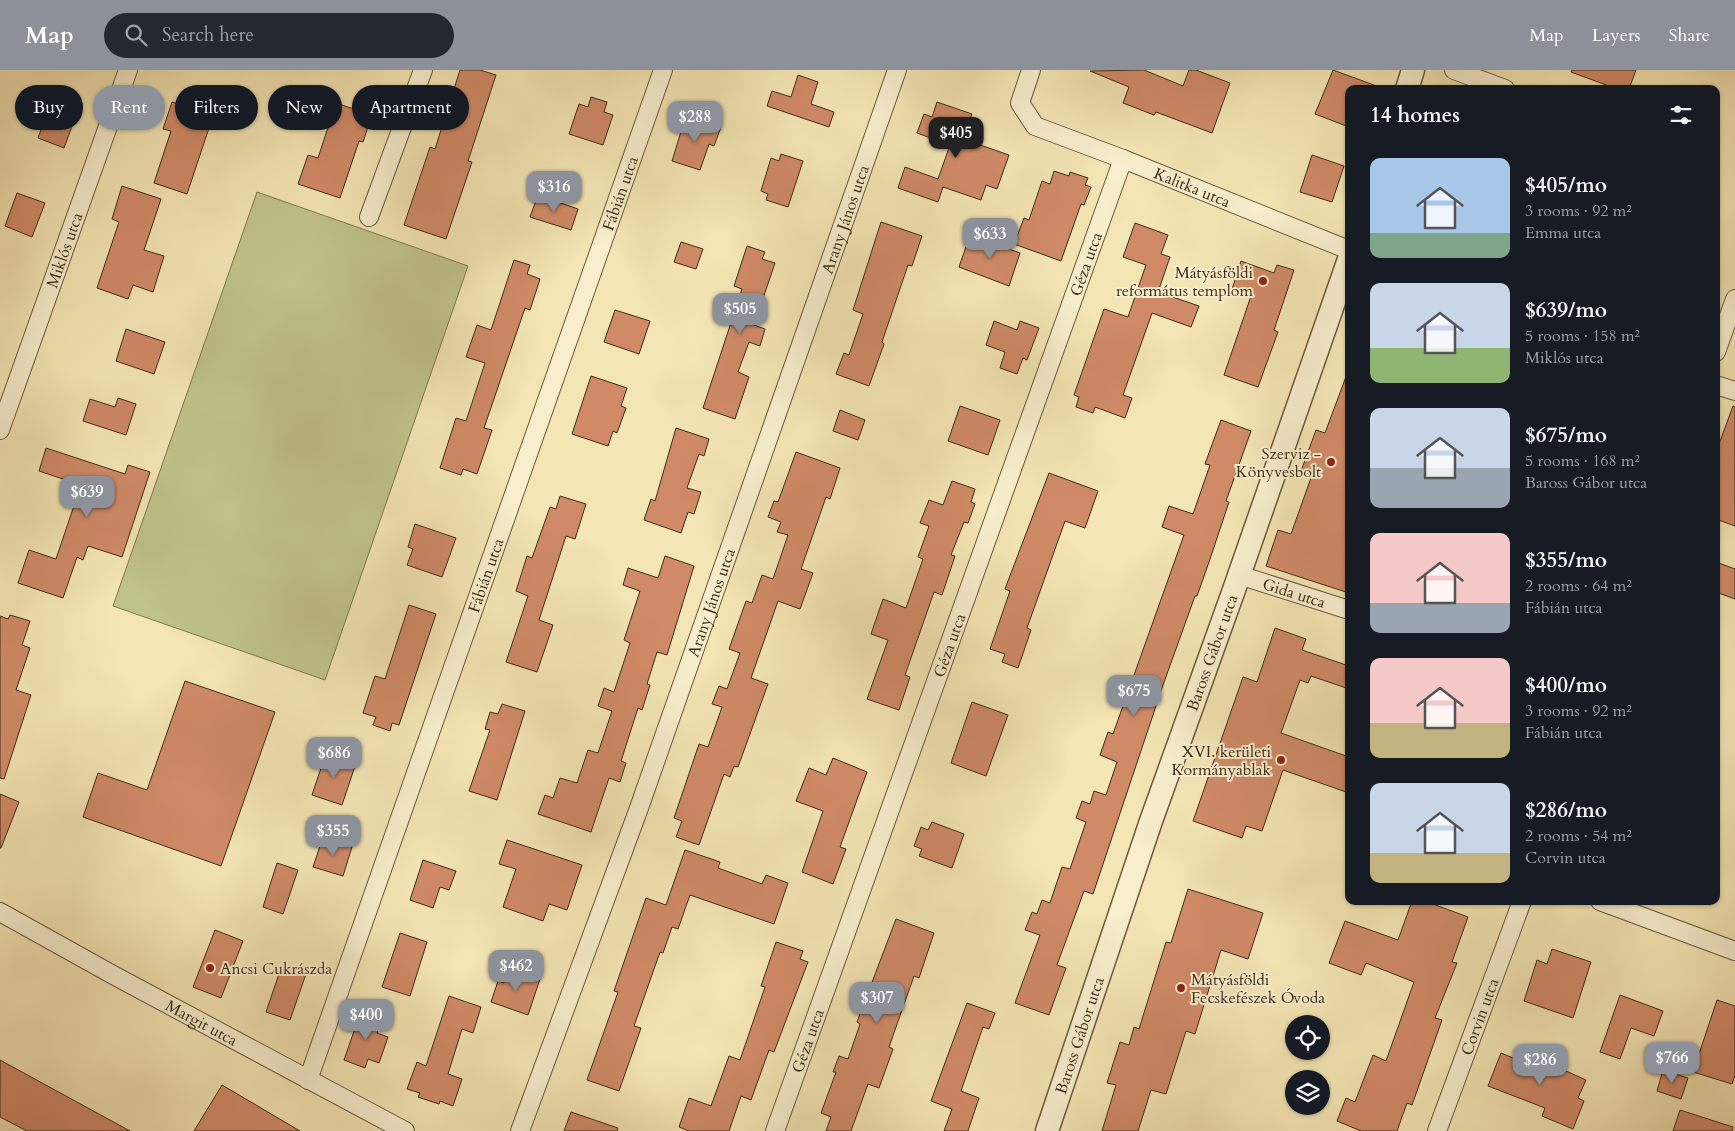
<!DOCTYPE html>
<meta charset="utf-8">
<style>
body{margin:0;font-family:Cardo,serif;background:#242831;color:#f1f3f6;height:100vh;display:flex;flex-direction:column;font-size:19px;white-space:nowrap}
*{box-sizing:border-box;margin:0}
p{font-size:16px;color:#9ea1a6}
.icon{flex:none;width:28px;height:28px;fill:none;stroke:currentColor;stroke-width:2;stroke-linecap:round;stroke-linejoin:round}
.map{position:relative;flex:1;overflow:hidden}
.side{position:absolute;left:1345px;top:15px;width:375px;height:820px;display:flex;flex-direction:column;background:#171b24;border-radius:10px;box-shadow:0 1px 4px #0004}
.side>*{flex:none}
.guide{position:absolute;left:15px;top:15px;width:475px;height:45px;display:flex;gap:10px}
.controls{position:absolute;left:1285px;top:945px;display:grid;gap:10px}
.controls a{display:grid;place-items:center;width:45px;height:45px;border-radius:50%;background:#171b24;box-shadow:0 1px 4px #0004;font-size:25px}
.price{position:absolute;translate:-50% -42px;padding:0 11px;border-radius:10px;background:#8c9099;color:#fff;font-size:16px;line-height:32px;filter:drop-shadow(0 1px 2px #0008)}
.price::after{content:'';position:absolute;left:50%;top:30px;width:15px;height:11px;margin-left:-8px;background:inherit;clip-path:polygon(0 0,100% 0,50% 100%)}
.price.selected{background:#222;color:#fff}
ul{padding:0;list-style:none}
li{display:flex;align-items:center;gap:15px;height:125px;padding:0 25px}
li span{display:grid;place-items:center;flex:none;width:140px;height:100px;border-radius:10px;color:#555}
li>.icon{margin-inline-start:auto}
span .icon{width:60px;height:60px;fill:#fffc;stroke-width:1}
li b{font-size:21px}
h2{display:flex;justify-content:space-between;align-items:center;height:60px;padding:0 25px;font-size:21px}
.tag{padding:0 18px;border-radius:22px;background:#171b24;box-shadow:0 1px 4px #0004;font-size:18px;line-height:45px}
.tag.selected{background:#8c9099;color:#fff}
header{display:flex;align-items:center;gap:30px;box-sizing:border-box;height:70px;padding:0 25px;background:#8c9099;color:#fff}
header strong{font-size:24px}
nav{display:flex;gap:28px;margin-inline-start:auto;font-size:18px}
.search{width:350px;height:45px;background:#242831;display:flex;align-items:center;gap:12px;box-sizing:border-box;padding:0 18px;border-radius:28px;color:#9ea1a6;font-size:19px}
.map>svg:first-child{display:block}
</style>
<header>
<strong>Map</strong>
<div class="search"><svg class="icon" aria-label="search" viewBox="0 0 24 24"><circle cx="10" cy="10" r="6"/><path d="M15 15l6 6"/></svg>Search here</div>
<nav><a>Map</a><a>Layers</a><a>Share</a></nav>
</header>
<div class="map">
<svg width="1735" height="1061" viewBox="0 0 1735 1061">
<rect width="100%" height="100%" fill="#f4e5b4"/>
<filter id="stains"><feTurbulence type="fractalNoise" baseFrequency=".004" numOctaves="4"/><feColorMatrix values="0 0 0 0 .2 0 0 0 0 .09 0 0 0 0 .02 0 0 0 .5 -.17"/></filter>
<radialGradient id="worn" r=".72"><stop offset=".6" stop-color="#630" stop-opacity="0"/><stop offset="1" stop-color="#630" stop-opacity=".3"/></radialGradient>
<path fill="#c0c38a" stroke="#7f784f" d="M 257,122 L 468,196 L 325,610 L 113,536 Z"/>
<path fill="#d08a68" stroke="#3e2c14" d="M 460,0 L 480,0 L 496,5 L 468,91 L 472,92 L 446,169 L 404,155 L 430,77 L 435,79 Z
M 1144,0 L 1183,16 L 1189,0 L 1196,0 L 1230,13 L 1212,63 L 1156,42 L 1154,45 L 1123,33 L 1129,17 L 1090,1 Z
M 1333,0 L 1382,18 L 1349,19 L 1349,57 L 1315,44 Z
M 1572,0 L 1636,0 L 1629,19 L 1617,19 L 1571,2 Z
M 798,5 L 818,12 L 811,34 L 834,42 L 829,57 L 767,36 L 772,21 L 791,27 Z
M 55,22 L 81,32 L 64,78 L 38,68 Z
M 182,22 L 209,31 L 204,43 L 213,46 L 187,124 L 154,113 L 171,61 L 163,59 L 172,32 L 178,34 Z
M 591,27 L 607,32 L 604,42 L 613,45 L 603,75 L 569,64 L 579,34 L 588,37 Z
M 937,32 L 972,44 L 963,69 L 1009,85 L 997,119 L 986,115 L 981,130 L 943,117 L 938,132 L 898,118 L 905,97 L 938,109 L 950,75 L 917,63 L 924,44 L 932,47 Z
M 336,33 L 372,45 L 363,72 L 359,71 L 340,128 L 298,114 L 308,85 L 318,88 Z
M 696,48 L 721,57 L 714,76 L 709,74 L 700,100 L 672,91 L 683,55 L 693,58 Z
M 781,84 L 803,91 L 788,137 L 766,130 L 768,124 L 761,121 L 771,88 L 779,91 Z
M 1312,85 L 1344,96 L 1332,132 L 1300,122 Z
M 1054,101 L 1069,106 L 1070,102 L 1088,108 L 1085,115 L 1091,117 L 1084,135 L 1081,134 L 1061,191 L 1014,174 L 1024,148 L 1029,150 L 1042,111 L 1050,114 Z
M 122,116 L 161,129 L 144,180 L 164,186 L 153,222 L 133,215 L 128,229 L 97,218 L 119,152 L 112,149 Z
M 17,123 L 45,133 L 32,167 L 5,156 Z
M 538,125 L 578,139 L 571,160 L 530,147 Z
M 881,152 L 922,166 L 912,196 L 908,195 L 882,272 L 884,274 L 869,316 L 836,304 L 844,283 L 849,285 L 863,244 L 853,240 Z
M 1135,153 L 1168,165 L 1161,184 L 1170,187 L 1158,222 L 1199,236 L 1191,257 L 1152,243 L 1123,325 L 1132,328 L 1125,348 L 1095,337 L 1093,343 L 1076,337 L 1079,327 L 1074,325 L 1104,239 L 1128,247 L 1146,195 L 1123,187 Z
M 970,165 L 1020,183 L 1009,216 L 959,197 Z
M 681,172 L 703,179 L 696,199 L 674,192 Z
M 747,176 L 765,182 L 762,189 L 775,193 L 754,255 L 765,259 L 760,276 L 749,272 L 738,302 L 749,307 L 735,349 L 703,338 L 742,219 L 734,216 Z
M 514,190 L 530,195 L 527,204 L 540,209 L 530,240 L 525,238 L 484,358 L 492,360 L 477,404 L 463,399 L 461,405 L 440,398 L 456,348 L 466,351 L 485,293 L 466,287 L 477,255 L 491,260 Z
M 1241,191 L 1274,203 L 1277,195 L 1294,200 L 1274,260 L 1278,262 L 1258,317 L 1224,305 L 1251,226 L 1232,219 Z
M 615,240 L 650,251 L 639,284 L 604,272 Z
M 994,251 L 1017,260 L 1020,251 L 1039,258 L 1027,290 L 1023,288 L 1017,304 L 1000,298 L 1005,282 L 986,275 Z
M 126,259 L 165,272 L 154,304 L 116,291 Z
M 1347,304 L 1349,304 L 1349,523 L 1266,496 L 1278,460 L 1291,464 L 1312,405 L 1301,401 L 1316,360 L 1325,363 Z
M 591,306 L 627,318 L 621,336 L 626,338 L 617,363 L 613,361 L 608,376 L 572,364 Z
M 118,328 L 136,334 L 126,365 L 83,351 L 90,329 L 115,337 Z
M 960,336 L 1000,350 L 988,385 L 948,371 Z
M 1733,336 L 1735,337 L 1735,456 L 1716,449 L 1716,382 Z
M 840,340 L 865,350 L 858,370 L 833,361 Z
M 1221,350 L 1251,361 L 1226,431 L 1229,432 L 1209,492 L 1197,526 L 1195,526 L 1163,615 L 1093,824 L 1084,821 L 1057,895 L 1066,898 L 1049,945 L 1015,933 L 1040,865 L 1025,860 L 1032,842 L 1037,844 L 1042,830 L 1050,833 L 1062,797 L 1070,799 L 1086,752 L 1076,748 L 1082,731 L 1090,734 L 1094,721 L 1106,725 L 1117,692 L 1100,685 L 1108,662 L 1113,664 L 1184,465 L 1162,457 L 1169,436 L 1193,444 L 1210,395 L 1205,394 Z
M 676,358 L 709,369 L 704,386 L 699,384 L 687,418 L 701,422 L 694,444 L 688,442 L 681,463 L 644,450 L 651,429 L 655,431 Z
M 46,378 L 125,404 L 128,395 L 150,402 L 122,487 L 88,476 L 83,490 L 77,487 L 63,528 L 18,513 L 29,480 L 56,489 L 81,415 L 39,401 Z
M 796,382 L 840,398 L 830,429 L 826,427 L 801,499 L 813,503 L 800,539 L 778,531 L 751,608 L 768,614 L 738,697 L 734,696 L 730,707 L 724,704 L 699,775 L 676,767 L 682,751 L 674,748 L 699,674 L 708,677 L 722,637 L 712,634 L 719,616 L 727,619 L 740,583 L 729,579 L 746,531 L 752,533 L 762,505 L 773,509 L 788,465 L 777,462 L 781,452 L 768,447 L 774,431 L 778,432 Z
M 1049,403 L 1098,421 L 1085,458 L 1065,451 L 1027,558 L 1031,560 L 1018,598 L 1002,592 L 1005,584 L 990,579 L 1010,521 L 1005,519 Z
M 952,411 L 975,419 L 971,432 L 975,434 L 968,453 L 964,452 L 951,485 L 955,486 L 942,525 L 934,522 L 905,605 L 910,607 L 899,640 L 867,629 L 888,570 L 871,564 L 883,529 L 906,538 L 923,489 L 918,487 L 929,456 L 920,453 L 929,430 L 943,435 Z
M 560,426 L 586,434 L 575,469 L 566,466 L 539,550 L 553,555 L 537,602 L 506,592 L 528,526 L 516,521 L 527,486 L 532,488 L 550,437 L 556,439 Z
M 415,454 L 456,468 L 442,507 L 407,495 L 413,479 L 408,477 Z
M 665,486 L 694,496 L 667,585 L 657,582 L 647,614 L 650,615 L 642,640 L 638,638 L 621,691 L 626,693 L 620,712 L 609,708 L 591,762 L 538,744 L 545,725 L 553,728 L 560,708 L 577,713 L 588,680 L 598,683 L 612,641 L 598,636 L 604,618 L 614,622 L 630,573 L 624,570 L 640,521 L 623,515 L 628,498 L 658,508 Z
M 1716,492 L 1735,499 L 1735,529 L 1716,522 Z
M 409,535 L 436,544 L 399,655 L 392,653 L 390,661 L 373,655 L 376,647 L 363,643 L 375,606 L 385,609 Z
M 10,545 L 30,551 L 22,575 L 30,578 L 16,620 L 31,625 L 4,709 L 0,708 L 0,546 L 8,549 Z
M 1275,558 L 1306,569 L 1302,580 L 1349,596 L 1349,619 L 1311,606 L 1308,613 L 1300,610 L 1281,663 L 1349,687 L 1349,723 L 1283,700 L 1262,761 L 1246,756 L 1242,768 L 1193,751 L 1243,607 L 1257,612 Z
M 185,611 L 275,642 L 221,796 L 83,747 L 98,703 L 147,720 Z
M 972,632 L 1008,645 L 986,706 L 951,693 Z
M 502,634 L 525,641 L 497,730 L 469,721 L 490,660 L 485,659 L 490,642 L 498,644 Z
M 326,683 L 356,693 L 342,735 L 312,725 Z
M 833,688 L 867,702 L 840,777 L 846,779 L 833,814 L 802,802 L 823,741 L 796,731 L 809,698 L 826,705 Z
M 0,724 L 19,732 L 1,778 L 0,778 Z
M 932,752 L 964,764 L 952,798 L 919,786 L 922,779 L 914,776 L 921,757 L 928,760 Z
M 323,767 L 352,777 L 343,806 L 313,797 Z
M 507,770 L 582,795 L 567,840 L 549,834 L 543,851 L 503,837 L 516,799 L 499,794 Z
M 685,780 L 720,792 L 718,798 L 762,814 L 766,805 L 788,813 L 774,854 L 690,825 L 678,859 L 672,857 L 663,883 L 660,882 L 634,956 L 641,958 L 619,1021 L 587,1010 L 618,922 L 614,921 L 646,828 L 666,835 Z
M 423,790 L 456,801 L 449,820 L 440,817 L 433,838 L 410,830 Z
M 277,793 L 298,800 L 283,844 L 263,837 Z
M 1188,819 L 1263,843 L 1248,889 L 1221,880 L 1195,964 L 1186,961 L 1166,1024 L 1151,1020 L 1138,1061 L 1102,1061 L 1116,1015 L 1107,1013 L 1120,972 L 1129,975 L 1134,957 L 1139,959 L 1166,872 L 1171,873 Z
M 1412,831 L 1425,831 L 1468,847 L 1452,892 L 1457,893 L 1435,948 L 1442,950 L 1412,1035 L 1407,1033 L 1397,1061 L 1361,1061 L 1337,1051 L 1346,1028 L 1355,1032 L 1373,985 L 1386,991 L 1414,912 L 1366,893 L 1361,905 L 1329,893 L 1345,851 L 1398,870 Z
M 896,849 L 934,863 L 919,908 L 914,906 L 889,977 L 893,979 L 879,1018 L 868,1014 L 851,1061 L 826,1061 L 831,1047 L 821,1043 L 836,1002 L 833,1002 L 839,986 L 848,989 L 860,954 L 857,952 Z
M 215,860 L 243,871 L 221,928 L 193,917 Z
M 400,863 L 427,872 L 410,926 L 382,917 Z
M 776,872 L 803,881 L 800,889 L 808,892 L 774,982 L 769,980 L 751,1030 L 741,1026 L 729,1061 L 689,1061 L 679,1057 L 689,1028 L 711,1036 L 729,986 L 740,990 L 765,917 L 761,916 Z
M 1552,879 L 1591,892 L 1573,948 L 1524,931 L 1537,890 L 1547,894 Z
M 282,895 L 306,904 L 290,950 L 266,942 Z
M 509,899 L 540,909 L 528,945 L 491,932 L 498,911 L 504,913 Z
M 1620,925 L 1663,941 L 1654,966 L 1631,958 L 1620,989 L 1600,982 Z
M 449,926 L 481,937 L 473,963 L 462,959 L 448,1004 L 462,1009 L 453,1036 L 440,1031 L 439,1034 L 418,1027 L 420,1023 L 407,1019 L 417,992 L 426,996 Z
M 1717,930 L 1735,936 L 1735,1005 L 1732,1014 L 1693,1002 Z
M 967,933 L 995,943 L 989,959 L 983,957 L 961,1021 L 979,1028 L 968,1061 L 944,1061 L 952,1039 L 931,1031 Z
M 361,941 L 382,948 L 377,963 L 388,967 L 379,993 L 368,989 L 365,998 L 344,990 Z
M 1517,979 L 1586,1010 L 1578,1028 L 1584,1031 L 1573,1059 L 1542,1046 L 1545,1038 L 1488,1016 L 1501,983 L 1513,988 Z
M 0,990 L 130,1061 L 27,1061 L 0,1047 Z
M 1663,1000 L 1688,1008 L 1681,1029 L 1657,1021 Z
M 222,1015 L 300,1061 L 194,1061 Z
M 1680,1040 L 1733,1057 L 1732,1061 L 1673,1061 Z
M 571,1042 L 618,1058 L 617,1061 L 564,1061 Z"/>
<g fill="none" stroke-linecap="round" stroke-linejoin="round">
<g stroke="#6c5a3c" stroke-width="20">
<g id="minor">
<path id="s1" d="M 1031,0 L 1020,33 L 1035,56 L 1123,89 L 1349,180"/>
<path d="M 1454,0 L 1505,19"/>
<path d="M 369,147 L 423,0"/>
<path d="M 1716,282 L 1735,229"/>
<path d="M 1716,315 L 1735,321"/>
<path id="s2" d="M 0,360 L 128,0"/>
<path id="s3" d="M 1239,505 L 1349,540"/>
<path d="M 1600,831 L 1735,881"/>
<path id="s4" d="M 0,842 L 115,906 L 405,1061"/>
<path id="s5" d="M 308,1010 L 663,0"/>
<path id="s6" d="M 520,1061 L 639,738 L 897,0"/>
<path id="s7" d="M 775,1061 L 1123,89"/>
<path id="s8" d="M 1437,1061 L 1522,831"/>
</g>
</g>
<g stroke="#6c5a3c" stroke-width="25">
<g id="tertiary">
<path d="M 1407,19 L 1413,0"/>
<path id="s9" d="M 1047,1061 L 1151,751 L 1235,517 L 1349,189"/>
</g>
</g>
<use href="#minor" stroke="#f8eece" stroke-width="18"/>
<use href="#tertiary" stroke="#f8eece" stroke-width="22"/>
</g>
<g fill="#8f2418" stroke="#f8eece" stroke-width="2">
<circle cx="1263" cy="211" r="5"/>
<circle cx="1331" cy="392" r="5"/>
<circle cx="1281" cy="690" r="5"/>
<circle cx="210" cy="898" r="5"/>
<circle cx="1181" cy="918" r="5"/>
</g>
<g text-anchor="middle" stroke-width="4" stroke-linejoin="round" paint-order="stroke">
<g font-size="16" fill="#3e2c14" stroke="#f8eece">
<text dy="6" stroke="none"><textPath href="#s1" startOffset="231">Kalitka utca</textPath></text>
<text dy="6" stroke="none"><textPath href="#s5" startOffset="940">Fábián utca</textPath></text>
<text dy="6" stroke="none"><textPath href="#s6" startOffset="968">Arany János utca</textPath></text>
<text dy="6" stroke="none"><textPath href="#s2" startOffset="191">Miklós utca</textPath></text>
<text dy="6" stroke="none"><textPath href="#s7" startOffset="921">Géza utca</textPath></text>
<text dy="6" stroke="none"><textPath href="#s5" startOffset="535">Fábián utca</textPath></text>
<text dy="6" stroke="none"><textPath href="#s3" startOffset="58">Gida utca</textPath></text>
<text dy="6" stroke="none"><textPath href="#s6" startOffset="562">Arany János utca</textPath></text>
<text dy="6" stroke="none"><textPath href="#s7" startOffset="516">Géza utca</textPath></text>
<text dy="6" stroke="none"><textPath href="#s9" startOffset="506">Baross Gábor utca</textPath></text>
<text dy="6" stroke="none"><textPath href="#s8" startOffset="122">Corvin utca</textPath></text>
<text dy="6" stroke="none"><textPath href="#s4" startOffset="230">Margit utca</textPath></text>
<text dy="6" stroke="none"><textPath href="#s9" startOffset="101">Baross Gábor utca</textPath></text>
<text dy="6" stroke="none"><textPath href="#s7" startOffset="96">Géza utca</textPath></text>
</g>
<g font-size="16" fill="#3e2c14" stroke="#f8eece" text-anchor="end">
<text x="1253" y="208">Mátyásföldi<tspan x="1253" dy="18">református templom</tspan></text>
<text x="1321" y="389">Szerviz -<tspan x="1321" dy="18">Könyvesbolt</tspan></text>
<text x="1271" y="687">XVI. kerületi<tspan x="1271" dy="18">Kormányablak</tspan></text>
<text x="220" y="904" text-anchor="start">Ancsi Cukrászda</text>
<text x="1191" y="915" text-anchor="start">Mátyásföldi<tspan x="1191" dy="18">Fecskefészek Óvoda</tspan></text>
</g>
</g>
<rect width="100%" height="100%" filter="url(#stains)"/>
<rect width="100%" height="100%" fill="url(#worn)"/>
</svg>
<div class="controls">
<a><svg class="icon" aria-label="locate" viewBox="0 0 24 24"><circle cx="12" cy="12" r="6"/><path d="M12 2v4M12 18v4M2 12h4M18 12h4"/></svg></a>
<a><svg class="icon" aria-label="layers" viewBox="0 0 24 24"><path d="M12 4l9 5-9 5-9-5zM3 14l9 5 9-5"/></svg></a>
</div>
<b class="price" style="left:695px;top:73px">$288</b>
<b class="price selected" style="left:956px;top:89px">$405</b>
<b class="price" style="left:554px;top:143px">$316</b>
<b class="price" style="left:990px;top:190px">$633</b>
<b class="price" style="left:740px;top:265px">$505</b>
<b class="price" style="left:87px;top:448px">$639</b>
<b class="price" style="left:1134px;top:647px">$675</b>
<b class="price" style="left:334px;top:709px">$686</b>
<b class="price" style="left:333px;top:787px">$355</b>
<b class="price" style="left:516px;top:922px">$462</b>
<b class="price" style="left:877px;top:954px">$307</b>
<b class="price" style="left:366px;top:971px">$400</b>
<b class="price" style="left:1672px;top:1014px">$766</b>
<b class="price" style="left:1540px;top:1016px">$286</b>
<div class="guide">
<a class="tag">Buy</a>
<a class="tag selected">Rent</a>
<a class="tag">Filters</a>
<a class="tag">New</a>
<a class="tag">Apartment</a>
</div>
<section class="side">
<h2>14 homes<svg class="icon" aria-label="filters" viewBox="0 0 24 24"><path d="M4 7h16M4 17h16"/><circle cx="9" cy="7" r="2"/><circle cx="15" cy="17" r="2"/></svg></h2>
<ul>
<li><span style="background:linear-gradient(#a9c7e8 75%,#7fa58c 0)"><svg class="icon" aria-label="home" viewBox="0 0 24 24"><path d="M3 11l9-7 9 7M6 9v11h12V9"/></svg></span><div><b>$405/mo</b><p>3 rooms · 92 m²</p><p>Emma utca</p></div></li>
<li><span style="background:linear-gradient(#c9d6e8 65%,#8fb573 0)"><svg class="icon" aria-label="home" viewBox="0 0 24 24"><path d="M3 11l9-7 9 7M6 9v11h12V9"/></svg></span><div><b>$639/mo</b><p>5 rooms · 158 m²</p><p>Miklós utca</p></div></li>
<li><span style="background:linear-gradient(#c9d6e8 60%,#9aa5b1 0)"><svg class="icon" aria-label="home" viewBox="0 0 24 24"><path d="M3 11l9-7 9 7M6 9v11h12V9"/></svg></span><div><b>$675/mo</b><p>5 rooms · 168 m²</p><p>Baross Gábor utca</p></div></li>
<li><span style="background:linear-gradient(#f6c9c9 70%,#9aa5b1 0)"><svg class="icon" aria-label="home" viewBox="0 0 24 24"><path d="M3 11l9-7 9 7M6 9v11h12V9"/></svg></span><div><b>$355/mo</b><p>2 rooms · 64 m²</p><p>Fábián utca</p></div></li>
<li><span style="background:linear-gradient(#f6c9c9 65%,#c2b280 0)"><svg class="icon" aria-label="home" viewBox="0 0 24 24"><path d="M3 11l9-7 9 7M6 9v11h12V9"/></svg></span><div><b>$400/mo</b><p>3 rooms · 92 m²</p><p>Fábián utca</p></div></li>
<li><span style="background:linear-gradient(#c9d6e8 70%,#c2b280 0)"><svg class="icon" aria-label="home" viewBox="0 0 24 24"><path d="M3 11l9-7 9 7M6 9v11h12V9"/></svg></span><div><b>$286/mo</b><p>2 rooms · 54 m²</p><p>Corvin utca</p></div></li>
</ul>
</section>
</div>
